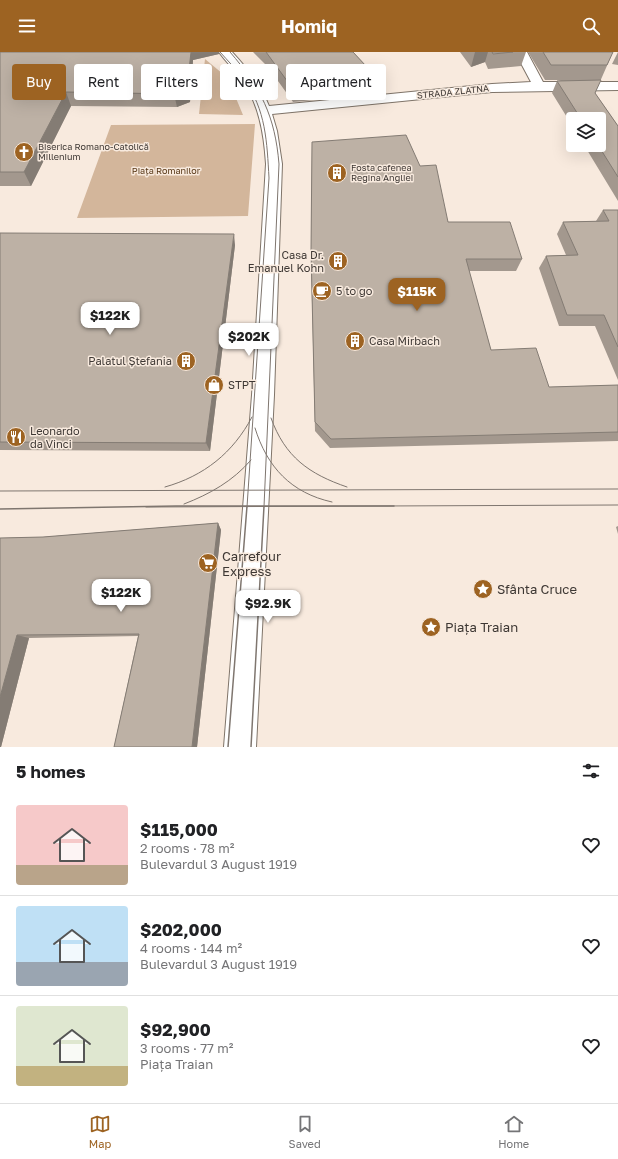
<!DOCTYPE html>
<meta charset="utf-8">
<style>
body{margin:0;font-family:"Golos Text",sans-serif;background:#f6f6f6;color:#202124;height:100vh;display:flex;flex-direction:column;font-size:15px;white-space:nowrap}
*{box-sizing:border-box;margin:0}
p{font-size:13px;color:#757577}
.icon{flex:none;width:22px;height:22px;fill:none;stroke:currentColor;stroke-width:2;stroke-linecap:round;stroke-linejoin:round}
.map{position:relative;height:695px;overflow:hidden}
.drawer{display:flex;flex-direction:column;background:#fff;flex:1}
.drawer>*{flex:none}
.top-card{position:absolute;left:12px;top:12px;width:400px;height:36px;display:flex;gap:8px}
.controls{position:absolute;left:566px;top:60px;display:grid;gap:8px}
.controls a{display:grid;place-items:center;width:40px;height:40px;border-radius:4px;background:#fff;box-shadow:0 4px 16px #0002;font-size:20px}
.price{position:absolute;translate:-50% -34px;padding:0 9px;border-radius:8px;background:#fff;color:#222;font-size:13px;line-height:26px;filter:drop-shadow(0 1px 2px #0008)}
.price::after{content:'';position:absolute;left:50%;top:24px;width:12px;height:9px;margin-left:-6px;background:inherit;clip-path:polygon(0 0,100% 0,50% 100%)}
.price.selected{background:#9d6322;color:#fff}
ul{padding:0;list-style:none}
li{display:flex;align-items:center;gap:12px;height:100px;padding:0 16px}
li+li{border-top:1px solid #e0e0e0}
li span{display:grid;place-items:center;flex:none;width:112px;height:80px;border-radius:4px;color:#555}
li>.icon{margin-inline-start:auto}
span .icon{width:48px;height:48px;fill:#fffc;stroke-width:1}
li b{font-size:17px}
h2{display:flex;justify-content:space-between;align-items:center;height:48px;padding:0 16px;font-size:17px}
.chip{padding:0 14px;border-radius:4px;background:#fff;box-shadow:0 4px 16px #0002;font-size:14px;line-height:36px}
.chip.selected{background:#9d6322;color:#fff}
header{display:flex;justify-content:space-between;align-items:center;height:52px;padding:0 16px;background:#9d6322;color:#fff;font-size:18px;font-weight:700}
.menu{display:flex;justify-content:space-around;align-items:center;height:56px;border-top:1px solid #e0e0e0;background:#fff;font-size:11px;color:#757577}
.menu a{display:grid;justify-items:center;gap:2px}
.menu .selected{color:#9d6322}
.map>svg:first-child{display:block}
</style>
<header><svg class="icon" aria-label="menu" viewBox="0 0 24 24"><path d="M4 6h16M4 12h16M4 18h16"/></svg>Homiq<svg class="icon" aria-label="search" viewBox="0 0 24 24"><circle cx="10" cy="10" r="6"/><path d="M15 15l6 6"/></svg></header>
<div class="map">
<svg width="618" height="695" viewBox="0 0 618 695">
<rect width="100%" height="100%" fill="#f8eade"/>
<path fill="#d3b69b" d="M 205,7 L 223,22 L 233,39 L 243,63 L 199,62 Z
M 255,72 L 248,164 L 77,166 L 111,73 Z"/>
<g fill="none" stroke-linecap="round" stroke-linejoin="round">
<g stroke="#7f7469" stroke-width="2">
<path id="street" d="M 219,0 L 232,0 C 247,16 261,34 269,54 L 492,32 L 531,30 L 515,0 L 527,0 L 543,30 L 618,30 L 618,38 L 492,40 L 272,62 L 277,79 L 282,112 L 274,343 L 256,695 L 224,695 L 252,343 L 266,112 C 264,81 259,52 241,26 C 234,17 225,9 219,0 Z"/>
</g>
<use href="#street" fill="#fff" fill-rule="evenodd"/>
<path stroke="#7f766f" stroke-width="1" d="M 220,0 C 228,9 237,18 244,28 C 266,57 267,91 269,126 L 247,455
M 230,0 C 261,36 275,64 279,112 L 264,455
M 271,366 C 285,405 309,422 347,435
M 255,376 C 267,415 291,441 332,450
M 165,435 C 204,424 233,401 252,365
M 0,439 L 618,437
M 184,452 C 210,442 233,429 251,408
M 146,455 L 618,453"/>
<path stroke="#7f766f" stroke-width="1.5" d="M 0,457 L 176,454 L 394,454
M 228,695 L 247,454
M 251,695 L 264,454"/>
</g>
<path fill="#a3988e" d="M 0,0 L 219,2 L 193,8 L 190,50 L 177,55 L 71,54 L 31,134 L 0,134 Z
M 253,0 L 353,0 L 379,28 L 377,42 L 293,50 L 268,15 Z
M 460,0 L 526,0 L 521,14 L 488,17 L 485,10 L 471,15 Z
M 528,0 L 613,0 L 595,41 L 618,74 L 618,149 L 584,93 L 599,93 L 599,67 L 573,67 L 573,75 L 552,41 L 557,29 L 561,28 L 545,28 Z
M 618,0 L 618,13 L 612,12 Z
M 312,90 L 420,114 L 448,170 L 522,207 L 516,219 L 469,219 L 491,298 L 549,335 L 618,333 L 618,389 L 330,396 L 315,379 L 311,210 Z
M 603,158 L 618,158 L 618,328 L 595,274 L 559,274 L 539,216 L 546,204 L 566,203 L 557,182 L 563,170 L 596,169 Z
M 0,181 L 235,193 L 210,399 L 0,398 Z
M 218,471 L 221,478 L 197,695 L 114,695 L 138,584 L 29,586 L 1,695 L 0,486 L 43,485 Z
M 618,474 L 618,482 L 616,475 Z"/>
<path fill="#847c74" d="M 191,0 L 219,0 L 219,2 L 193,8 L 190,50 L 177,55 L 174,42 Z
M 475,0 L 488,0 L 485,10 L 471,15 Z
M 66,40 L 71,54 L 31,134 L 24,120 Z
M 234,182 L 235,193 L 210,399 L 206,391 Z
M 218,471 L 221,478 L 197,695 L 192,695 Z
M 17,583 L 29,586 L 1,695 L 0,695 L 0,645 Z"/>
<path fill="#bdb1a5" stroke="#847c74" d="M 0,0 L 191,0 L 187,36 L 174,42 L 66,40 L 24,120 L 0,120 Z
M 266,0 L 353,0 L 379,28 L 293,37 Z
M 492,0 L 513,0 L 493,2 Z
M 543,0 L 613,0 L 607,13 L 551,13 Z
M 601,28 L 595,41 L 618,74 L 618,125 L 598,93 L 599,93 L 599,67 L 581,67 L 557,29 Z
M 406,83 L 420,114 L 436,113 L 448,170 L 510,170 L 522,207 L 466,207 L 491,298 L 536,296 L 549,335 L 618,333 L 618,380 L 331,387 L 315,370 L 311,198 L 312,90 Z
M 603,158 L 618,158 L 618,295 L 604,263 L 567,263 L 546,204 L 578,203 L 563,170 L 609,169 Z
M 0,181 L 234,182 L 206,391 L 0,390 Z
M 218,471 L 192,695 L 114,695 L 139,582 L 17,583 L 0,645 L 0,486 L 43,485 Z"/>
<defs>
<g id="church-disc" transform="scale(1)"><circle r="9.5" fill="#9d6322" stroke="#f8eade"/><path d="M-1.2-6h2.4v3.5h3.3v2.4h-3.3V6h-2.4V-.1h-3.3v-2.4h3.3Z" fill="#fff"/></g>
<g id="building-disc" transform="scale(1)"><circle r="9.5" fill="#9d6322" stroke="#f8eade"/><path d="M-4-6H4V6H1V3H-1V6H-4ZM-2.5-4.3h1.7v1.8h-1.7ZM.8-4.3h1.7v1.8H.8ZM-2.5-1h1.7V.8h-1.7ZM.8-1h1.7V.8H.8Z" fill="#fff"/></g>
<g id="cafe-disc" transform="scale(1)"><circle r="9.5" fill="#9d6322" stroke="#f8eade"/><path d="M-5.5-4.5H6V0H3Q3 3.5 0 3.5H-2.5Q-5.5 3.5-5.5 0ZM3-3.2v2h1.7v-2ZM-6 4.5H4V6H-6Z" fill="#fff"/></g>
<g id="shop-disc" transform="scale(1)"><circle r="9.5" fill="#9d6322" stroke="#f8eade"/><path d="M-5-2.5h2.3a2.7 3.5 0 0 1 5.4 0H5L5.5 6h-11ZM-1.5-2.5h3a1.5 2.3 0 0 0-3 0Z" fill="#fff"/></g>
<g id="restaurant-disc" transform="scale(1)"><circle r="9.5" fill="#9d6322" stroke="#f8eade"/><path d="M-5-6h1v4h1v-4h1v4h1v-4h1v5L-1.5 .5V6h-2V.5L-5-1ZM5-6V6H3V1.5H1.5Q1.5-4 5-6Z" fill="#fff"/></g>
<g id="supermarket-disc" transform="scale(1)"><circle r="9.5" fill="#9d6322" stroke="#f8eade"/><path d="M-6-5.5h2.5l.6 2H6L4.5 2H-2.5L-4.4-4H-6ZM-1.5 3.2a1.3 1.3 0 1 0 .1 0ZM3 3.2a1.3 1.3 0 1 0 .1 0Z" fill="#fff"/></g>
<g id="sight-disc" transform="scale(1)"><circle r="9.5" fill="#9d6322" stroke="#f8eade"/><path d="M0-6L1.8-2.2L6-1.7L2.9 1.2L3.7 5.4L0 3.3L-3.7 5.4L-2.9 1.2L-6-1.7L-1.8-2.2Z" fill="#fff"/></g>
</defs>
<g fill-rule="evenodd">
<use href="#church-disc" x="24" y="100"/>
<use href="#building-disc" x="337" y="121"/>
<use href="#building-disc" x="338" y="209"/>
<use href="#cafe-disc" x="322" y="239"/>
<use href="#building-disc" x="355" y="289"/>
<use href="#building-disc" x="186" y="309"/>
<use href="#shop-disc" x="214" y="333"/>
<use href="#restaurant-disc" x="16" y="385"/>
<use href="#supermarket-disc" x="208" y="511"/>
<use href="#sight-disc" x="483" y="537"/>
<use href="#sight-disc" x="431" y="575"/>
</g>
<g text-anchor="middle" stroke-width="3" stroke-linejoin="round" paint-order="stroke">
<g font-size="9" fill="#3e3834" stroke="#f8eade">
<text transform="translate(453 40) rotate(-6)" y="3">STRADA ZLATNA</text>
</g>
<g font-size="9" fill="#3e3834" stroke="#f8eade" text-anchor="start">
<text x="38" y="98">Biserica Romano-Catolică<tspan x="38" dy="10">Millenium</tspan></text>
<text x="351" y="119">Fosta cafenea<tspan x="351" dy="10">Regina Angliei</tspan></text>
</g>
<g font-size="9" fill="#563615" stroke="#f8eade">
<text x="166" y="122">Piața Romanilor</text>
</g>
<g font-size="11" fill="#3e3834" stroke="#f8eade" text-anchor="start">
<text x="324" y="207" text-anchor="end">Casa Dr.<tspan x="324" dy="13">Emanuel Kohn</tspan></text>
<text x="336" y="243">5 to go</text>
<text x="369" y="293">Casa Mirbach</text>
<text x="172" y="313" text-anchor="end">Palatul Ștefania</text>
<text x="228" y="337">STPT</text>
<text x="30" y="383">Leonardo<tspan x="30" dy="13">da Vinci</tspan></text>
</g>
<g font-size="13" fill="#3e3834" stroke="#f8eade" text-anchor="start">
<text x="222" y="509">Carrefour<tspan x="222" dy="15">Express</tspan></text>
<text x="497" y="542">Sfânta Cruce</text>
<text x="445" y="580">Piața Traian</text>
</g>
</g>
</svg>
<div class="controls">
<a><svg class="icon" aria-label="layers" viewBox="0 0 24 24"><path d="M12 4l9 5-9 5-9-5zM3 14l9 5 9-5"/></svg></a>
</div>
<b class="price selected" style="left:417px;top:260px">$115K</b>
<b class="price" style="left:110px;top:284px">$122K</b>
<b class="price" style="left:249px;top:305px">$202K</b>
<b class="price" style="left:121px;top:561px">$122K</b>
<b class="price" style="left:268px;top:572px">$92.9K</b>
<div class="top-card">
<a class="chip selected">Buy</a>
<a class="chip">Rent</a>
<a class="chip">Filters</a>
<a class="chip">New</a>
<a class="chip">Apartment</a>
</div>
</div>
<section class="drawer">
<h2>5 homes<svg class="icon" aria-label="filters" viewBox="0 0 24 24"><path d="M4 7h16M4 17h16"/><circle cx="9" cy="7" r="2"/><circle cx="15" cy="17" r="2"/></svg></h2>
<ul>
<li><span style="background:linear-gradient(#f6c9c9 75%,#b9a48a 0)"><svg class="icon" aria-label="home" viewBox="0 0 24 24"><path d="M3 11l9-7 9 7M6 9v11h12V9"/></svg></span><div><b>$115,000</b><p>2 rooms · 78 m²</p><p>Bulevardul 3 August 1919</p></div><svg class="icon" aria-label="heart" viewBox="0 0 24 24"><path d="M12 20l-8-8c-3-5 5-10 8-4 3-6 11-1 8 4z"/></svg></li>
<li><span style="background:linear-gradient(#bfe0f5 70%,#9aa5b1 0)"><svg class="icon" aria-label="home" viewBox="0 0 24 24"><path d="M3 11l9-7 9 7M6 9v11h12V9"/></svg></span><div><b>$202,000</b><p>4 rooms · 144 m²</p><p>Bulevardul 3 August 1919</p></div><svg class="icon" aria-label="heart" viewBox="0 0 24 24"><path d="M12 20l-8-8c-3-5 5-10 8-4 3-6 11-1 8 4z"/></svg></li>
<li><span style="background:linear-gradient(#dfe7d0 75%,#c2b280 0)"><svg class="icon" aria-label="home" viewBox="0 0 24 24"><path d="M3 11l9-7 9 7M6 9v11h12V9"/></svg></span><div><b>$92,900</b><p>3 rooms · 77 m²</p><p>Piața Traian</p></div><svg class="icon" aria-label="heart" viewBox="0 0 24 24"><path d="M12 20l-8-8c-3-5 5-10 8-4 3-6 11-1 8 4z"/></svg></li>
</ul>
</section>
<nav class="menu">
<a class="selected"><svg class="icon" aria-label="map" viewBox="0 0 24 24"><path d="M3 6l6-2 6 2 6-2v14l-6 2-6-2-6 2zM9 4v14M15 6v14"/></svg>Map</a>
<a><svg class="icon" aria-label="saved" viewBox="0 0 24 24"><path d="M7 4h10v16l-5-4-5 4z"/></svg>Saved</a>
<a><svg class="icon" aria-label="home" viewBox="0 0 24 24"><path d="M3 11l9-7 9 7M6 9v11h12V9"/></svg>Home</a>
</nav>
